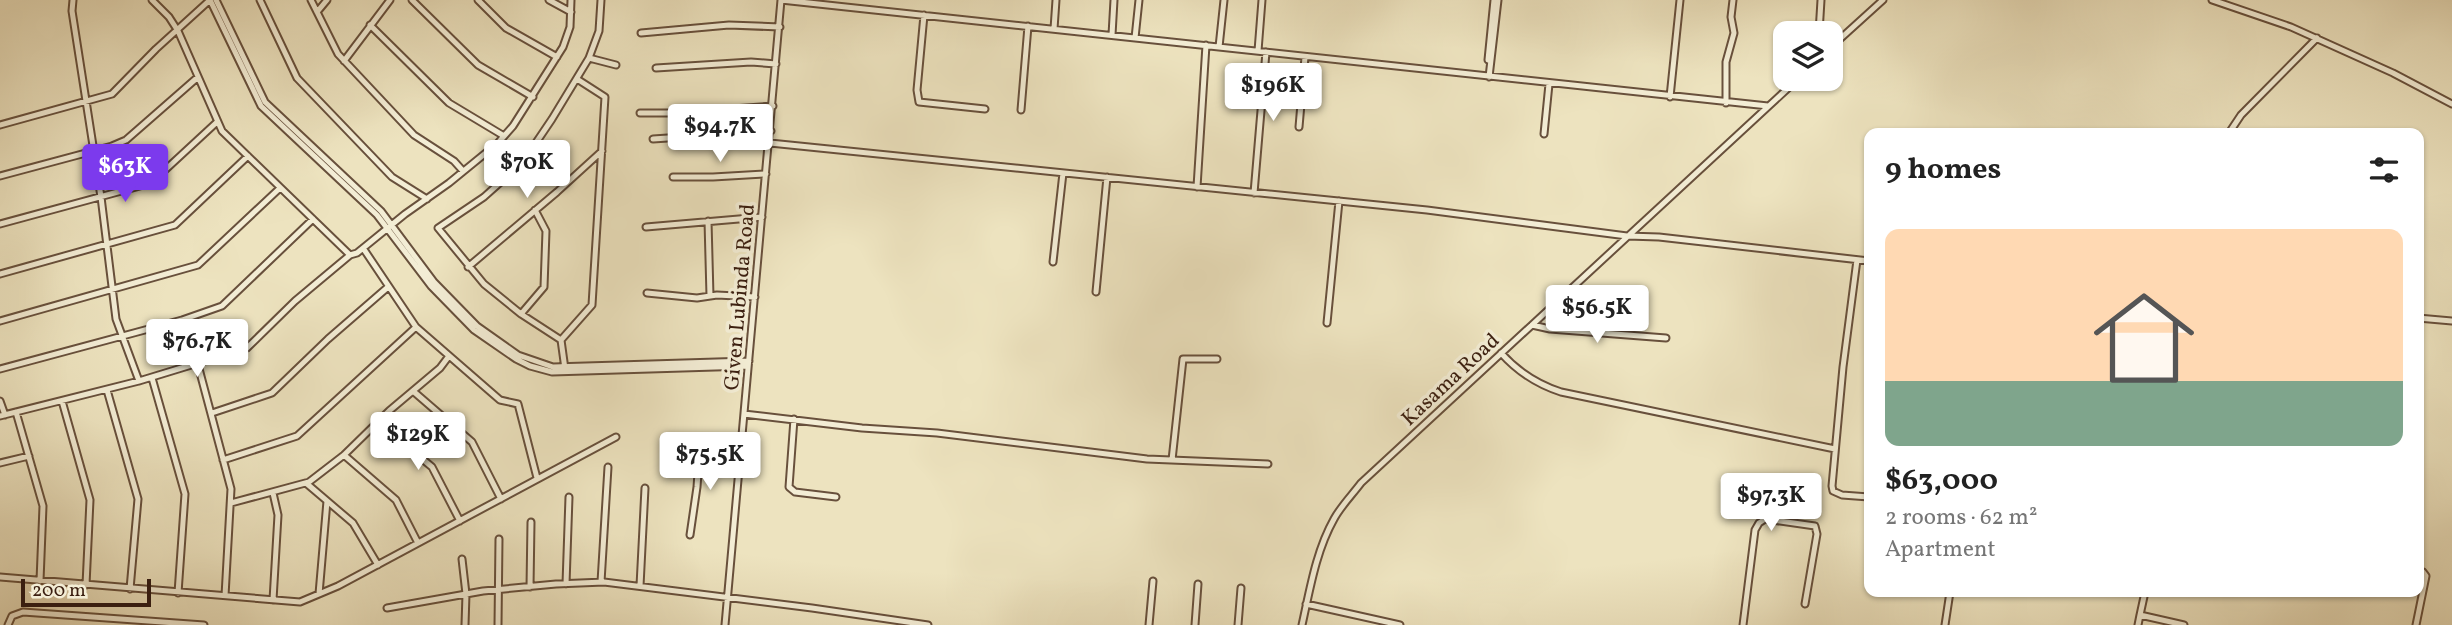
<!DOCTYPE html>
<meta charset="utf-8">
<style>
body{margin:0;font-family:Vollkorn,serif;background:#f6f6f6;color:#222;height:100vh;display:flex;flex-direction:column;font-size:26px;white-space:nowrap}
*{box-sizing:border-box;margin:0}
p{font-size:23px;color:#767676}
.icon{flex:none;width:38px;height:38px;fill:none;stroke:currentColor;stroke-width:2;stroke-linecap:round;stroke-linejoin:round}
.map{position:relative;flex:1;overflow:hidden}
.sheet{position:absolute;left:1864px;top:128px;width:560px;height:469px;display:flex;flex-direction:column;background:#fff;border-radius:14px;box-shadow:0 2px 5px #0004}
.sheet>*{flex:none}
.tools{position:absolute;left:1773px;top:21px;display:grid;gap:14px}
.tools a{display:grid;place-items:center;width:70px;height:70px;border-radius:14px;background:#fff;box-shadow:0 2px 5px #0004;font-size:35px}
.scale{position:absolute;left:21px;bottom:18px;width:130px;box-sizing:border-box;padding-left:7px;border:4px solid #3b1f10;border-top:0;font-size:19px;line-height:24px;white-space:nowrap;color:#3b1f10;-webkit-text-stroke:5px #f3edd5;paint-order:stroke}
.price{position:absolute;translate:-50% -60px;padding:0 16px;border-radius:7px;background:#fff;color:#222;font-size:23px;line-height:46px;filter:drop-shadow(0 2px 4px #0008)}
.price::after{content:'';position:absolute;left:50%;top:42px;width:21px;height:16px;margin-left:-10px;background:inherit;clip-path:polygon(0 0,100% 0,50% 100%)}
.price.on{background:#7c3aed;color:#fff}
ul{padding:0;list-style:none}
li{display:grid;align-content:center;gap:14px;height:371px;padding:0 21px}
li+li{border-top:2px solid #e0e0e0}
li span{display:grid;place-items:center;height:217px;border-radius:14px;color:#555}
li>.icon{margin-inline-start:auto}
span .icon{width:126px;height:126px;fill:#fffc;stroke-width:1}
li b{font-size:30px}
h2{display:flex;justify-content:space-between;align-items:center;height:84px;padding:0 21px;font-size:30px}
.map>svg:first-child{display:block}
</style>
<div class="map">
<svg width="2452" height="625" viewBox="0 0 2452 625">
<rect width="100%" height="100%" fill="#ede3bf"/>
<filter id="stains"><feTurbulence type="fractalNoise" baseFrequency=".00286" numOctaves="4"/><feColorMatrix values="0 0 0 0 .2 0 0 0 0 .09 0 0 0 0 .02 0 0 0 .5 -.17"/></filter>
<radialGradient id="worn" r=".72"><stop offset=".6" stop-color="#630" stop-opacity="0"/><stop offset="1" stop-color="#630" stop-opacity=".3"/></radialGradient>
<g fill="none" stroke-linecap="round" stroke-linejoin="round">
<g stroke="#68503c" stroke-width="9">
<path id="minor" d="M 73,0 L 72,11 L 101,197 L 116,319 L 139,381
M 152,0 L 169,17 L 178,31 L 222,131 L 350,255 L 357,253 L 405,214 L 449,183 L 498,143 L 513,126 L 563,47 L 570,27 L 571,0
M 210,0 L 261,106 L 377,215 L 431,286 L 474,330 L 516,359 L 530,366 L 552,372 L 748,366
M 216,0 L 265,102 L 381,211 L 434,282 L 477,326 L 518,355 L 553,367 L 749,361
M 260,0 L 297,78 L 392,177 L 427,199
M 311,0 L 338,54 L 414,135 L 454,161 L 463,171
M 412,0 L 478,65 L 533,97
M 478,0 L 506,28 L 557,57
M 549,0 L 571,12
M 2212,0 L 2291,27 L 2393,73 L 2452,104
M 317,12 L 327,0
M 924,15 L 917,90 L 919,102 L 985,109
M 370,25 L 449,103 L 504,136
M 1054,29 L 1056,0
M 641,33 L 729,25 L 780,27
M 1819,33 L 1821,0
M 1112,35 L 1114,0
M 1135,38 L 1139,0
M 1219,47 L 1224,0
M 1830,48 L 1883,0
M 1258,51 L 1262,0
M 589,58 L 616,65
M 1488,60 L 1494,0
M 344,61 L 390,0
M 656,68 L 751,62 L 776,64
M 1489,77 L 1498,0
M 1670,97 L 1680,0
M 1726,103 L 1726,62 L 1734,33 L 1731,17 L 1733,0
M 1021,110 L 1028,26
M 640,113 L 676,113 L 773,106
M 0,125 L 112,94 L 156,49 L 210,0
M 1299,127 L 1305,57
M 2229,133 L 2241,115 L 2317,38
M 1544,134 L 1549,84
M 653,139 L 771,131
M 770,143 L 1427,210 L 1627,236 L 1659,237 L 1869,261
M 0,176 L 112,146 L 126,140 L 198,77
M 673,177 L 713,177 L 766,174
M 1197,187 L 1206,45
M 1254,193 L 1266,52
M 708,221 L 710,296
M 0,224 L 151,183 L 217,122
M 646,227 L 762,217
M 363,248 L 416,327 L 500,400 L 518,404 L 537,478
M 1857,260 L 1843,367 L 1832,486 L 1833,491 L 1842,495 L 1869,497
M 1053,262 L 1063,173
M 468,267 L 557,192 L 602,151
M 0,274 L 175,225 L 248,156
M 1096,292 L 1107,177
M 647,293 L 697,298 L 717,295 L 755,297
M 521,314 L 544,287 L 546,231 L 535,210
M 2418,318 L 2452,321
M 0,321 L 198,265 L 280,188
M 1327,323 L 1339,201
M 1532,325 L 1550,329 L 1666,338
M 561,340 L 521,314 L 484,284 L 438,228 L 484,197 L 523,162 L 552,119 L 589,58 L 599,31 L 601,0
M 1501,353 C 1518,372 1536,384 1561,392 L 1835,449
M 198,365 L 231,489 L 225,596
M 0,369 L 182,320 L 222,306 L 313,219
M 565,369 L 561,340 L 592,305 L 605,97 L 577,79
M 152,378 L 185,494 L 178,593
M 107,390 L 138,499 L 130,589
M 413,391 L 472,442 L 501,499
M 0,401 L 5,415
M 62,401 L 90,500 L 86,585
M 16,412 L 43,506 L 40,581
M 212,413 L 272,393 L 328,339 L 388,287
M 744,414 L 862,428 L 937,433 L 1147,459 L 1268,464
M 0,416 L 139,381 L 247,348 L 295,301 L 350,255
M 794,419 L 789,487 L 795,492 L 836,497
M 378,422 L 432,467 L 460,521
M 678,447 L 741,444
M 344,455 L 396,500 L 418,543
M 223,460 L 297,436 L 416,327
M 1172,460 L 1183,359 L 1217,359
M 0,463 L 29,456
M 306,483 L 353,523 L 378,565
M 231,503 L 309,482 L 344,455 L 389,411 L 440,368 L 449,356
M 690,535 L 697,487 L 700,445
M 462,559 L 466,594 L 465,625
M 0,577 L 300,602 L 338,586 L 616,437
M 601,582 L 608,467
M 566,584 L 569,497
M 640,586 L 645,488
M 530,587 L 531,522
M 2145,592 L 2140,615 L 2184,625
M 319,594 L 327,501
M 273,600 L 278,515 L 273,493
M 1306,604 L 1400,625
M 387,608 L 483,591 L 556,584 L 604,582 L 812,608 L 928,625
M 8,625 L 12,616 L 23,612 L 204,625
M 498,625 L 499,539
M 725,625 L 781,0 L 1768,106
M 1149,625 L 1153,581
M 1195,625 L 1198,584
M 1238,625 L 1241,588
M 1302,625 C 1310,589 1316,551 1334,519 C 1341,506 1352,495 1361,483 L 1798,79
M 1743,625 L 1755,530 L 1759,523 L 1765,519 L 1815,526 L 1817,534 L 1805,604
M 1945,625 L 1950,592
M 2138,625 L 2140,615
M 2416,625 L 2426,576 L 2423,572 L 2418,571"/>
</g>
<use href="#minor" stroke="#f3edd5" stroke-width="5"/>
</g>
<g text-anchor="middle" stroke-width="7" stroke-linejoin="round" paint-order="stroke">
<g font-size="21" fill="#3b1f10" stroke="#f3edd5">
<text transform="translate(739 297) rotate(-85)" y="7">Given Lubinda Road</text>
<text transform="translate(1450 379) rotate(-43)" y="7">Kasama Road</text>
</g>
</g>
<rect width="100%" height="100%" filter="url(#stains)"/>
<rect width="100%" height="100%" fill="url(#worn)"/>
</svg>
<div class="tools">
<a><svg class="icon" aria-label="layers" viewBox="0 0 24 24"><path d="M12 4l9 5-9 5-9-5zM3 14l9 5 9-5"/></svg></a>
</div>
<div class="scale">200 m</div>
<b class="price" style="left:1273px;top:123px">$196K</b>
<b class="price" style="left:720px;top:164px">$94.7K</b>
<b class="price" style="left:527px;top:200px">$70K</b>
<b class="price on" style="left:125px;top:204px">$63K</b>
<b class="price" style="left:1597px;top:345px">$56.5K</b>
<b class="price" style="left:197px;top:379px">$76.7K</b>
<b class="price" style="left:418px;top:472px">$129K</b>
<b class="price" style="left:710px;top:492px">$75.5K</b>
<b class="price" style="left:1771px;top:533px">$97.3K</b>
<section class="sheet">
<h2>9 homes<svg class="icon" aria-label="filters" viewBox="0 0 24 24"><path d="M4 7h16M4 17h16"/><circle cx="9" cy="7" r="2"/><circle cx="15" cy="17" r="2"/></svg></h2>
<ul>
<li><span style="background:linear-gradient(#ffd9b3 70%,#7fa58c 0)"><svg class="icon" aria-label="home" viewBox="0 0 24 24"><path d="M3 11l9-7 9 7M6 9v11h12V9"/></svg></span><div><b>$63,000</b><p>2 rooms · 62 m²</p><p>Apartment</p></div></li>
</ul>
</section>
</div>
